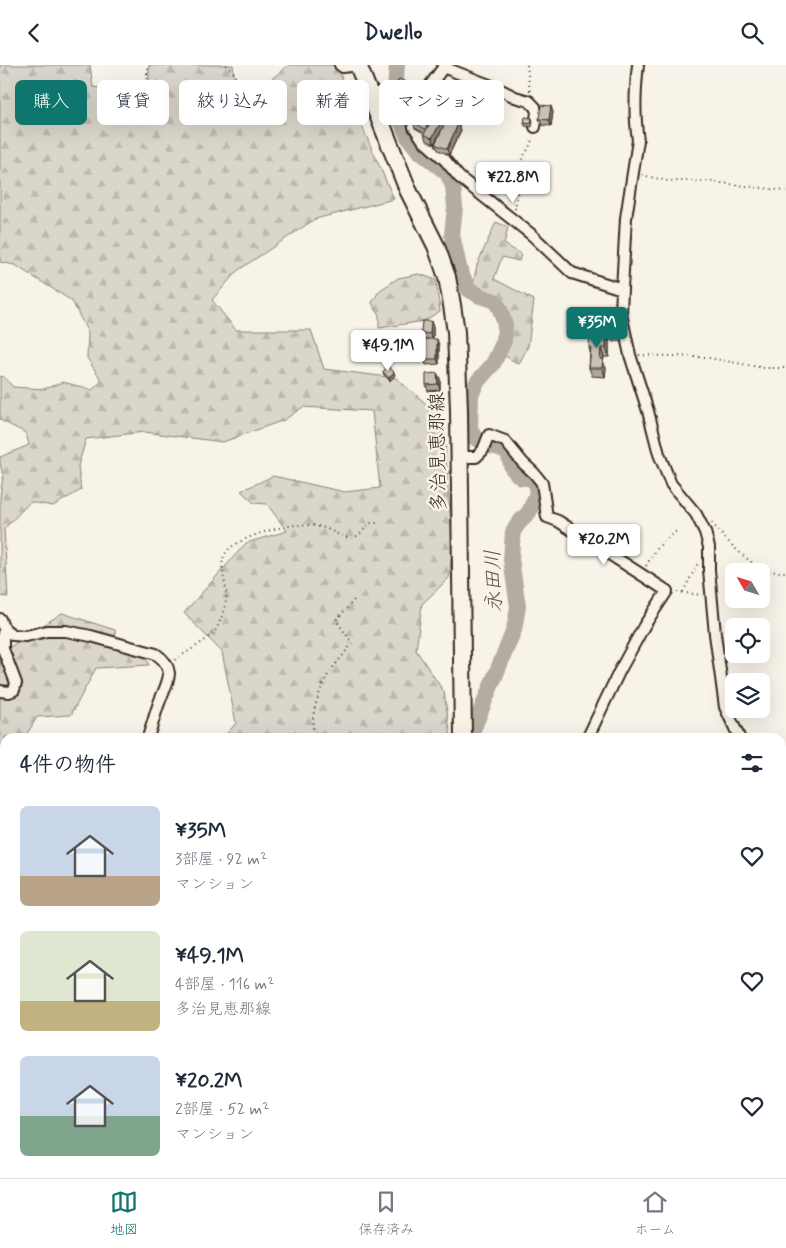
<!DOCTYPE html>
<html lang="ja">
<meta charset="utf-8">
<style>
body{margin:0;font-family:Mynerve,"Klee One",sans-serif;background:#f6f6f7;color:#1f2937;height:100vh;display:flex;flex-direction:column;font-size:19px;white-space:nowrap}
*{box-sizing:border-box;margin:0}
p{font-size:16px;color:#747a83}
.icon{flex:none;width:28px;height:28px;fill:none;stroke:currentColor;stroke-width:2;stroke-linecap:round;stroke-linejoin:round}
.map{position:relative;flex:1;overflow:hidden}
.sheet{position:absolute;left:0px;top:668px;width:786px;height:446px;display:flex;flex-direction:column;background:#fff;border-radius:15px 15px 0 0;box-shadow:0 5px 20px #0002}
.sheet>*{flex:none}
.hud{position:absolute;left:15px;top:15px;width:500px;height:45px;display:flex;gap:10px}
.needle{width:32px;rotate:309deg}
.tools{position:absolute;left:725px;top:498px;display:grid;gap:10px}
.tools a{display:grid;place-items:center;width:45px;height:45px;border-radius:8px;background:#fff;box-shadow:0 5px 20px #0002;font-size:25px}
.price{position:absolute;translate:-50% -42px;padding:0 11px;border-radius:5px;background:#fff;color:#222;font-size:16px;line-height:32px;filter:drop-shadow(0 1px 2px #0008)}
.price::after{content:'';position:absolute;left:50%;top:30px;width:15px;height:11px;margin-left:-8px;background:inherit;clip-path:polygon(0 0,100% 0,50% 100%)}
.price.active{background:#0f766e;color:#fff}
ul{padding:0;list-style:none}
li{display:flex;align-items:center;gap:15px;height:125px;padding:0 20px}
li span{display:grid;place-items:center;flex:none;width:140px;height:100px;border-radius:8px;color:#555}
li>.icon{margin-inline-start:auto}
span .icon{width:60px;height:60px;fill:#fffc;stroke-width:1}
li b{font-size:21px}
h2{display:flex;justify-content:space-between;align-items:center;height:60px;padding:0 20px;font-size:21px}
.chip{padding:0 18px;border-radius:8px;background:#fff;box-shadow:0 5px 20px #0002;font-size:18px;line-height:45px}
.chip.active{background:#0f766e;color:#fff}
header{display:flex;justify-content:space-between;align-items:center;height:65px;padding:0 20px;background:#fff;font-size:22px;font-weight:700}
.menu{display:flex;justify-content:space-around;align-items:center;height:70px;border-top:1px solid #e0e1e3;background:#fff;font-size:14px;color:#747a83}
.menu a{display:grid;justify-items:center;gap:2px}
.menu .active{color:#0f766e}
.map>svg:first-child{display:block}
</style>
<header><svg class="icon" aria-label="back" viewBox="0 0 24 24"><path d="M15 5l-7 7 7 7"/></svg>Dwello<svg class="icon" aria-label="search" viewBox="0 0 24 24"><circle cx="10" cy="10" r="6"/><path d="M15 15l6 6"/></svg></header>
<div class="map">
<svg width="786" height="1113" viewBox="0 0 786 1113">
<defs>
<pattern id="forest-firs" width="22" height="20" patternUnits="userSpaceOnUse" patternTransform="scale(1.25)"><rect width="22" height="20" fill="#dbd6cb"/><path d="M5 1l3.5 6h-7zM16 11l3.5 6h-7z" fill="#bdb8ae"/></pattern>
</defs>
<rect width="100%" height="100%" fill="#f7f3e8"/>
<filter id="ink" filterUnits="userSpaceOnUse"><feTurbulence type="fractalNoise" baseFrequency=".02" numOctaves="2"/><feDisplacementMap in="SourceGraphic" scale="10" xChannelSelector="R" yChannelSelector="G"/><feConvolveMatrix kernelMatrix="1 2 1 2 8 2 1 2 1" color-interpolation-filters="sRGB"/></filter>
<g filter="url(#ink)">
<path fill="url(#forest-firs)" stroke="#8b8074" d="M 0,0 L 90,0 L 93,22 L 149,29 L 149,0 L 233,0 L 235,20 L 252,30 L 289,0 L 339,0 L 342,16 L 394,134 L 315,154 L 237,206 L 212,235 L 236,265 L 311,265 L 324,304 L 396,313 L 444,354 L 448,424 L 453,479 L 449,513 L 422,539 L 416,585 L 444,627 L 451,672 L 224,672 L 236,658 L 222,587 L 184,548 L 246,478 L 287,466 L 267,439 L 254,438 L 241,426 L 273,411 L 345,427 L 380,423 L 372,346 L 303,342 L 284,355 L 223,377 L 144,367 L 86,374 L 78,401 L 81,425 L 53,441 L 30,437 L 4,464 L 8,532 L 0,531 L 0,432 L 3,411 L 0,398 L 0,392 L 29,380 L 26,368 L 0,355 L 0,312 L 3,311 L 13,322 L 44,324 L 63,317 L 92,325 L 102,316 L 87,293 L 88,268 L 72,236 L 15,200 L 0,197 Z
M 496,157 L 508,162 L 504,179 L 521,189 L 519,196 L 502,192 L 494,214 L 534,235 L 528,281 L 519,299 L 503,290 L 508,276 L 510,260 L 506,245 L 497,231 L 473,219 L 477,200 Z
M 419,209 L 436,215 L 440,246 L 424,256 L 379,263 L 379,250 L 372,238 L 379,226 L 398,213 Z
M 62,548 L 115,565 L 116,580 L 144,588 L 149,600 L 96,603 L 71,650 L 37,652 L 25,672 L 5,672 L 5,709 L 0,717 L 0,585 L 2,587 Z
M 0,815 L 5,816 L 5,871 L 0,871 Z
M 276,1109 L 287,1109 L 293,1112 L 296,1109 L 402,1109 L 405,1113 L 275,1113 Z"/>
<g fill="none" stroke-linecap="round" stroke-linejoin="round">
<path stroke="#b4aca0" stroke-width="16" d="M 397,0 L 395,25 L 391,34 L 408,72 L 419,86 L 447,108 L 453,121 L 455,142 L 452,170 L 459,202 L 468,224 L 480,231 L 495,236 L 500,244 L 505,260 L 504,276 L 493,299 L 477,317 L 471,330 L 470,363 L 475,373 L 489,381 L 499,383 L 504,385 L 508,388 L 512,403 L 517,409 L 522,413 L 528,413 L 535,416 L 537,422 L 536,431 L 529,447 L 518,459 L 513,467 L 511,494 L 518,542 L 514,565 L 470,672"/>
<g stroke="#3b2a1e" stroke-width="14">
<path id="minor" d="M 340,0 L 343,2 L 358,0
M 638,0 C 635,25 634,50 638,75 L 626,153 L 622,224 L 621,249 L 630,290 L 648,346 L 659,389 L 671,419 L 696,449 L 705,467 L 709,482 L 709,505 L 715,569 L 725,642 L 739,672
M 444,2 L 448,4 L 497,23 L 515,32 L 529,36 L 535,42 L 537,47 L 535,62
M 370,28 L 383,28 L 413,38 L 426,26 L 445,0
M 413,38 L 412,46 L 414,62 L 423,75 L 445,95 L 459,112 L 532,170 L 572,208 L 622,224
M 459,394 L 466,392 L 476,392 L 483,385 L 489,370 L 505,376 L 523,398 L 534,408 L 542,418 L 547,452 L 558,456 L 667,526 L 644,561 L 619,607 L 588,672
M 0,554 L 2,560 L 6,565 L 13,570 L 26,571 L 47,566 L 66,566 L 91,571 L 156,589 C 162,593 168,600 169,608 C 169,618 162,629 159,638 C 155,649 152,661 148,672
M 0,626 L 9,627 L 14,625 L 16,618 L 3,584 L 3,568 L 6,565
M 781,699 L 786,699
M 781,899 L 786,929
M 0,963 L 5,966
M 0,1073 L 5,1072
M 781,1077 L 786,1067
M 781,1105 L 786,1106
M 208,1109 L 211,1113
M 431,1109 L 433,1113
M 185,1113 L 191,1109
M 453,1113 L 453,1109
M 565,1113 L 650,1112 L 715,1113
M 739,1113 L 752,1113 L 765,1109"/>
</g>
<g stroke="#3b2a1e" stroke-width="20">
<path id="primary" d="M 358,0 L 408,125 L 436,181 L 447,212 L 452,240 L 456,267 L 459,345 L 463,672
M 540,1109 L 541,1113"/>
</g>
<path stroke="#3b2a1e" stroke-width="2" stroke-dasharray="1 4" stroke-linecap="butt" d="M 226,0 C 237,9 237,13 233,26
M 527,0 L 530,27
M 148,19 L 147,9 L 149,0
M 642,110 L 668,116 L 706,116 L 786,126
M 515,144 L 523,92 L 529,83 L 533,72
M 583,268 L 605,265
M 639,290 L 704,292 L 764,303 L 786,303
M 712,458 C 724,473 747,498 766,505 C 773,507 779,507 786,507
M 646,501 C 655,485 662,476 678,465
M 677,527 L 702,530
M 683,527 L 699,496
M 175,595 C 186,587 207,576 215,566 C 221,557 228,536 226,526 C 225,511 216,496 230,483 C 243,472 282,460 299,460 C 306,459 314,460 321,462 C 332,464 343,475 353,472 C 361,471 364,463 370,458 L 380,458
M 318,672 C 317,671 315,668 314,666 C 309,653 320,625 326,613 C 333,601 344,590 352,578 L 336,555 L 355,534
M 781,850 L 786,851"/>
<use href="#minor" stroke="#f7f3e8" stroke-width="10"/>
<use href="#primary" stroke="#f7f3e8" stroke-width="16"/>
</g>
<path fill="#aca69d" stroke="#3b2a1e" d="M 410,24 L 405,34 L 396,30 L 394,25 Z
M 553,47 L 551,61 L 542,60 L 539,54 Z
M 532,53 L 533,56 L 532,62 L 525,61 L 524,58 Z
M 446,56 L 458,59 L 461,65 L 449,90 L 438,85 L 435,79 L 442,65 L 434,79 L 426,75 L 424,69 L 424,68 L 415,63 L 413,57 Z
M 618,259 L 622,275 L 613,277 L 612,275 L 609,275 L 609,292 L 604,292 L 603,297 L 606,303 L 605,312 L 592,311 L 589,303 L 590,286 L 589,283 Z
M 433,262 L 433,274 L 439,280 L 439,299 L 426,300 L 424,294 L 428,274 L 423,274 L 421,268 Z
M 383,307 L 395,310 L 390,316 L 384,310 Z
M 437,308 L 440,314 L 440,325 L 428,326 L 426,320 Z"/>
<path fill="#8c877f" stroke="#3b2a1e" d="M 408,18 L 410,24 L 405,34 L 403,29 Z
M 551,41 L 553,47 L 551,61 L 549,55 Z
M 444,52 L 446,57 L 434,79 L 432,73 Z
M 458,59 L 461,65 L 449,90 L 447,84 Z
M 431,256 L 433,262 L 433,275 L 430,269 Z
M 606,268 L 609,277 L 609,292 L 606,283 Z
M 437,274 L 439,280 L 439,299 L 437,294 Z
M 601,283 L 604,292 L 603,297 L 606,303 L 605,312 L 600,294 Z
M 394,307 L 395,310 L 390,316 L 389,313 Z
M 437,308 L 440,314 L 440,325 L 438,319 Z"/>
<path fill="#c8c1b6" stroke="#3b2a1e" d="M 399,14 L 408,18 L 403,29 L 394,25 Z
M 541,40 L 551,41 L 549,55 L 539,54 Z
M 436,47 L 444,52 L 432,73 L 424,69 Z
M 418,48 L 430,56 L 425,64 L 413,57 Z
M 525,52 L 532,53 L 531,59 L 524,58 Z
M 447,54 L 458,59 L 447,84 L 435,79 Z
M 422,256 L 431,256 L 430,269 L 421,268 Z
M 618,259 L 620,269 L 611,271 L 610,269 L 606,269 L 606,268 L 603,268 L 602,262 Z
M 593,268 L 606,268 L 606,283 L 601,283 L 600,294 L 603,294 L 602,303 L 589,303 L 591,283 L 589,283 L 590,269 L 593,269 Z
M 424,274 L 437,274 L 437,294 L 424,294 Z
M 388,301 L 394,307 L 389,313 L 383,307 Z
M 437,308 L 438,319 L 426,320 L 426,309 Z"/>
</g>
<g text-anchor="middle" stroke-width="5" stroke-linejoin="round" paint-order="stroke">
<g font-size="20" fill="#3b2a1e" stroke="#f7f3e8">
<text transform="translate(437 387) rotate(-91)" y="7">多治見恵那線</text>
</g>
<g font-size="21" font-style="italic" fill="#5f5145" stroke="#f7f3e8">
<text transform="translate(493 516) rotate(-92)" y="7">永田川</text>
</g>
</g>
</svg>
<div class="tools">
<a><svg class="needle" viewBox="-14 -14 28 28"><path d="M0-13l5 13h-10z" fill="#e53935"/><path d="M0 13l5-13h-10z" fill="#747a83"/></svg></a>
<a><svg class="icon" aria-label="locate" viewBox="0 0 24 24"><circle cx="12" cy="12" r="6"/><path d="M12 2v4M12 18v4M2 12h4M18 12h4"/></svg></a>
<a><svg class="icon" aria-label="layers" viewBox="0 0 24 24"><path d="M12 4l9 5-9 5-9-5zM3 14l9 5 9-5"/></svg></a>
</div>
<b class="price" style="left:513px;top:139px">¥22.8M</b>
<b class="price active" style="left:597px;top:284px">¥35M</b>
<b class="price" style="left:388px;top:307px">¥49.1M</b>
<b class="price" style="left:604px;top:501px">¥20.2M</b>
<div class="hud">
<a class="chip active">購入</a>
<a class="chip">賃貸</a>
<a class="chip">絞り込み</a>
<a class="chip">新着</a>
<a class="chip">マンション</a>
</div>
<section class="sheet">
<h2>4件の物件<svg class="icon" aria-label="filters" viewBox="0 0 24 24"><path d="M4 7h16M4 17h16"/><circle cx="9" cy="7" r="2"/><circle cx="15" cy="17" r="2"/></svg></h2>
<ul>
<li><span style="background:linear-gradient(#c9d6e8 70%,#b9a48a 0)"><svg class="icon" aria-label="home" viewBox="0 0 24 24"><path d="M3 11l9-7 9 7M6 9v11h12V9"/></svg></span><div><b>¥35M</b><p>3部屋 · 92 m²</p><p>マンション</p></div><svg class="icon" aria-label="heart" viewBox="0 0 24 24"><path d="M12 20l-8-8c-3-5 5-10 8-4 3-6 11-1 8 4z"/></svg></li>
<li><span style="background:linear-gradient(#dfe7d0 70%,#c2b280 0)"><svg class="icon" aria-label="home" viewBox="0 0 24 24"><path d="M3 11l9-7 9 7M6 9v11h12V9"/></svg></span><div><b>¥49.1M</b><p>4部屋 · 116 m²</p><p>多治見恵那線</p></div><svg class="icon" aria-label="heart" viewBox="0 0 24 24"><path d="M12 20l-8-8c-3-5 5-10 8-4 3-6 11-1 8 4z"/></svg></li>
<li><span style="background:linear-gradient(#c9d6e8 60%,#7fa58c 0)"><svg class="icon" aria-label="home" viewBox="0 0 24 24"><path d="M3 11l9-7 9 7M6 9v11h12V9"/></svg></span><div><b>¥20.2M</b><p>2部屋 · 52 m²</p><p>マンション</p></div><svg class="icon" aria-label="heart" viewBox="0 0 24 24"><path d="M12 20l-8-8c-3-5 5-10 8-4 3-6 11-1 8 4z"/></svg></li>
</ul>
</section>
</div>
<nav class="menu">
<a class="active"><svg class="icon" aria-label="map" viewBox="0 0 24 24"><path d="M3 6l6-2 6 2 6-2v14l-6 2-6-2-6 2zM9 4v14M15 6v14"/></svg>地図</a>
<a><svg class="icon" aria-label="saved" viewBox="0 0 24 24"><path d="M7 4h10v16l-5-4-5 4z"/></svg>保存済み</a>
<a><svg class="icon" aria-label="home" viewBox="0 0 24 24"><path d="M3 11l9-7 9 7M6 9v11h12V9"/></svg>ホーム</a>
</nav>
